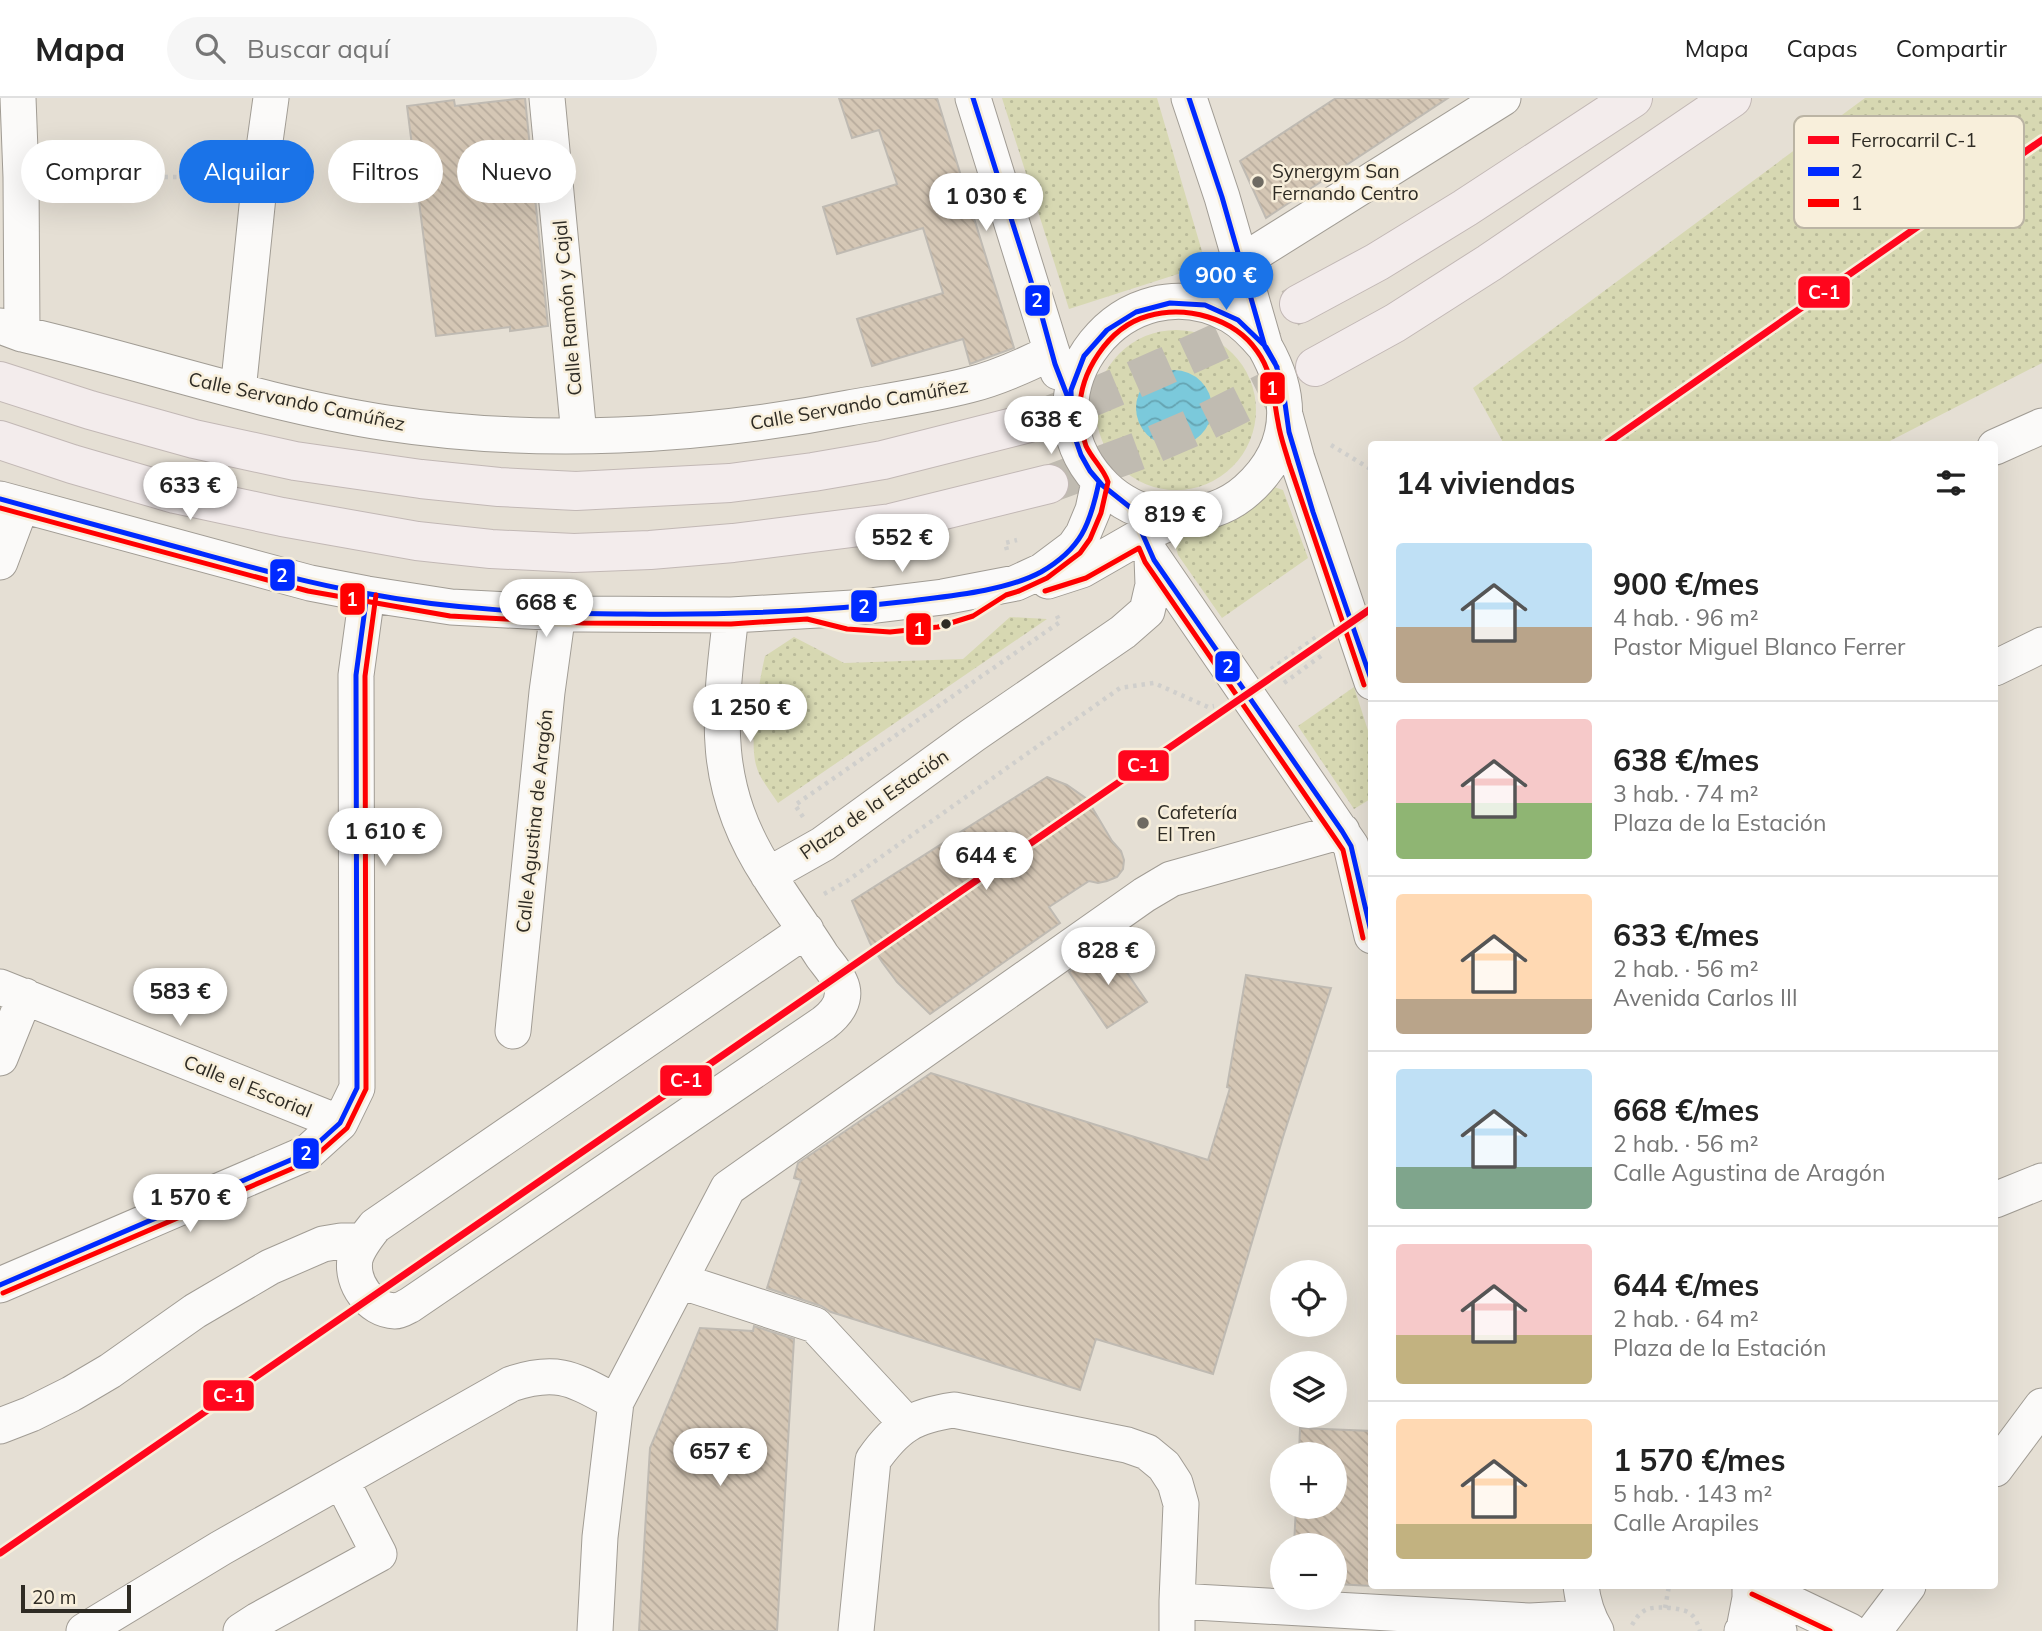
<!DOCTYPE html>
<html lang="es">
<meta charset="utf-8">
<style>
body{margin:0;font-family:Mulish,sans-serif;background:#f6f6f6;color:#222;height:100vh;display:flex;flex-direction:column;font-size:26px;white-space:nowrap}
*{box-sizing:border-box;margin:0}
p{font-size:23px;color:#767676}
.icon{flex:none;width:38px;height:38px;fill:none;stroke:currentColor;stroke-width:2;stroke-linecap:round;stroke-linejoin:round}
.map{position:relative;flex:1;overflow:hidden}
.details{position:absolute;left:1368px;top:343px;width:630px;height:1148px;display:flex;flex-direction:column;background:#fff;border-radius:7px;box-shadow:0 7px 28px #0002}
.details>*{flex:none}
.top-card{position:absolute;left:21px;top:42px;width:665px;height:63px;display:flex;gap:14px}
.tools{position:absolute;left:1270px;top:1162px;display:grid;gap:14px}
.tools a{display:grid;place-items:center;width:77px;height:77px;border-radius:50%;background:#fff;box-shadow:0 7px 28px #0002;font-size:35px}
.scale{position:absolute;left:21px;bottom:18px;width:110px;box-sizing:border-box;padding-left:7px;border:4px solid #2e2b24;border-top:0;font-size:19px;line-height:24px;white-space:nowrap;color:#2e2b24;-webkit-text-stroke:5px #f8efdb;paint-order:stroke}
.price{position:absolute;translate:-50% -60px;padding:0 16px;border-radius:24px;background:#fff;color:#222;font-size:23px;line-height:46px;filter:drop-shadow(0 2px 4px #0008)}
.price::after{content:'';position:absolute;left:50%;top:42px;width:21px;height:16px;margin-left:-10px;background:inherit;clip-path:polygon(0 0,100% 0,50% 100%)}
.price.current{background:#1a73e8;color:#fff}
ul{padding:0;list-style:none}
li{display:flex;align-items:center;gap:21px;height:175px;padding:0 28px}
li+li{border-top:2px solid #e0e0e0}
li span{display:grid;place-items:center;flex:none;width:196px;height:140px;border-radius:7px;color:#555}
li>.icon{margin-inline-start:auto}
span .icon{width:84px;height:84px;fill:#fffc;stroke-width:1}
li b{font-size:30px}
h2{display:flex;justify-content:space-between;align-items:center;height:84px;padding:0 28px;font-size:30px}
.chip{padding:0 24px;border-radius:32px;background:#fff;box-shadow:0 7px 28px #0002;font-size:24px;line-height:63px}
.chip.current{background:#1a73e8;color:#fff}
header{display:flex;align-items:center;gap:42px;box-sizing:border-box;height:98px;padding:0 35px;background:#fff;border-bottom:2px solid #e0e0e0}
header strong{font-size:33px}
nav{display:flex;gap:38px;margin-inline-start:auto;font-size:24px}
.search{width:490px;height:63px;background:#f6f6f6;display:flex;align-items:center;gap:18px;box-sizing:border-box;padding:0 24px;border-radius:38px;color:#767676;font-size:26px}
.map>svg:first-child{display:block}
</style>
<header>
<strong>Mapa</strong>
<div class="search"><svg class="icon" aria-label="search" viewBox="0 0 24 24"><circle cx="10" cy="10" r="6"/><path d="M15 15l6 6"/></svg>Buscar aquí</div>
<nav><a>Mapa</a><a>Capas</a><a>Compartir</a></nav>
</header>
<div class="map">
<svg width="2042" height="1533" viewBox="0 0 2042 1533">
<defs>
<pattern id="green-dots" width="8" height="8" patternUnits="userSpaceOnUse" patternTransform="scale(1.75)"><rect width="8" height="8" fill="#d7d8b2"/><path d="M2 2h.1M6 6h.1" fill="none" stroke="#b9ba99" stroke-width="1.8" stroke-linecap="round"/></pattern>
<pattern id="water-waves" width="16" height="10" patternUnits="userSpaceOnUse" patternTransform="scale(1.75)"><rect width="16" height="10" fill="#7bc9db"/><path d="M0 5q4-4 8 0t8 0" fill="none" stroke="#65a3b1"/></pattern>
<pattern id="building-back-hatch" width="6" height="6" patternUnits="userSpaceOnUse" patternTransform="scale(1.75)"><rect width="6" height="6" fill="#d5c7b5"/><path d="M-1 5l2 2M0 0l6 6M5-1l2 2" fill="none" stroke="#b7ab9c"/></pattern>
</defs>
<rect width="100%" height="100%" fill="#e5dfd4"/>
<path fill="url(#green-dots)" d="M 1002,0 L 1157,0 L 1206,167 L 1069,211 Z
M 1865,0 L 2042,0 L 2042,265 L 1884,346 L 1504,346 L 1473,290 Z
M1096 312a80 80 0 1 1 160 0a80 80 0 1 1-160 0Z
M 1274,389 L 1283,392 L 1308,460 L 1222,520 L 1178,457 L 1175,446 L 1184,439 L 1234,417 Z
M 1010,519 L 1047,521 L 778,705 C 771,694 759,680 756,667 C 749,641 759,585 765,558 L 794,539 L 844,565 L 963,561 Z
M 1354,589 L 1372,645 L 1372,700 L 1354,711 L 1298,628 Z"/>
<path fill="url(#water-waves)" d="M1136 310a38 38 0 1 1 76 0a38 38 0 1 1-76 0Z"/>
<path fill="url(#building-back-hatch)" stroke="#bfbab2" stroke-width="2" d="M 525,0 L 548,228 L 510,233 L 510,229 L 436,238 L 407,8 L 454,2 L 455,8 Z
M 839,0 L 937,0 L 1014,250 L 970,266 L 963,241 L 872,268 L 857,221 L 943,195 L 923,130 L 837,156 L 823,109 L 897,86 L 879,32 L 852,40 Z
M 1336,0 L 1448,0 L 1266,120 L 1240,63 Z
M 1047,679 L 1067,687 L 1087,701 L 1112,743 L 1121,753 L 1124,762 L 1123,771 L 1117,779 L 1107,783 L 1098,785 L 1089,783 L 1049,809 L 1060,825 L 930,916 L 897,884 L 882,864 L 870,845 L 852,803 Z
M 1108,847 L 1147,904 L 1107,930 L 1069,874 Z
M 1246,877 L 1331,890 L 1283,1039 L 1213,1276 L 1096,1241 L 1080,1292 L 831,1214 L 821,1208 L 767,1190 L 801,1082 L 794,1080 L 798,1065 L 931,975 L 1208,1062 L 1230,990 L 1227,989 Z
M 754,1228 L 794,1241 L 777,1533 L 639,1533 L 650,1350 L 700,1230 L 753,1233 Z
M 1300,1330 L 1372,1333 L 1372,1488 L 1335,1486 L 1335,1447 L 1294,1447 L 1296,1409 L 1335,1409 L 1335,1356 L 1299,1356 Z"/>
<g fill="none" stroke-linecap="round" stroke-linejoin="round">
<path stroke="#c0bbb1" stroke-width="38" stroke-dasharray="38 19" stroke-linecap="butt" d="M 1029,325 C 1121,289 1210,249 1299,206
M 1049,386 L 1141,352 L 1201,326 L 1310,272"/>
<g stroke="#a19c94" stroke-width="37">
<path id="minor" d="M 18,0 L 21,79 L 22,236
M 547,0 L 579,337
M 973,0 L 1058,274
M 1189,0 L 1222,99 L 1265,249 C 1294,300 1293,351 1247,392 C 1220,416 1186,420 1153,415 C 1133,412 1112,398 1099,383 C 1018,294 1125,160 1230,217 C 1244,225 1255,237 1265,249
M 1241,164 L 1503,0
M 0,228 L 22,236 C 143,264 263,306 387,325 C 538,348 700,339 849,310 C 889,303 930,297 969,287 C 998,280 1026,267 1052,254
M 238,293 L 260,79 L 271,0
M 1285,317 L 1297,361 L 1372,584
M 1995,349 L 2042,328
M 0,401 L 310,485 L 367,496 L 451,509 L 583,516 L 731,517 L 853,510 L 943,499 L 1016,485 L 1042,473 L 1074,449 L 1083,436 L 1093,412 L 1099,384
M 1150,455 L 1351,748 L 1372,838
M 0,464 L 21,408
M 1048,483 L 1082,472 L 1143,437 L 1171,424
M 731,517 C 719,618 710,688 769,778 C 786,805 805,831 822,858 C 828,866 836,875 840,884 C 848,901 837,915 824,925 L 410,1207 C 406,1209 400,1213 395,1213 C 370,1212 351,1185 355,1161 C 358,1149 367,1138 375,1128 L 806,832
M 1995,570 L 2042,547
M 768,777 L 823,746 L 973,637 L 1123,534 L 1147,513 L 1153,487 L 1152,459
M 0,889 L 340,1025
M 513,933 L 547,594 L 558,514
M 0,960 L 25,898
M 1995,1102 L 2042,1083
M 680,1183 L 815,1227 L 907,1326
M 0,1187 L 307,1055 L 340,1025 L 357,990 L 356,577 L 367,496
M 0,1328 L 31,1316 L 71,1296 L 110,1273 L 195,1213 L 270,1169 L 323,1146 L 341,1143 L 363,1143
M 1995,1371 L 2042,1308
M 1581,1488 C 1583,1505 1587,1518 1596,1533
M 1752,1488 L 1779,1533
M 1756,1488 L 1850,1533
M 1177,1503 L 1530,1523 L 1588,1520
M 84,1533 L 221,1450 L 511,1286 C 559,1270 574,1282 616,1304
M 241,1533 L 258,1522 L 379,1456 L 341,1382
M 595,1533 L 600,1439 L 616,1304 L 728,1090 L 1144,797 L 1171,781 L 1342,733
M 856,1533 L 873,1362 C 897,1328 913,1318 954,1312 L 1127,1347 L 1147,1354 L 1164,1368 L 1175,1385 L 1181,1406 L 1177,1503 L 1177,1533
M 1742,1533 L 1744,1531 L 1750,1500 L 1750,1488
M 1874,1533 L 1908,1488"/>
</g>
<g stroke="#c2b8b5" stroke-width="40">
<path id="highway" d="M 1299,206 L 1377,164 L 1465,110 L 1633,0
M 1315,269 L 1395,225 L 1489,165 L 1732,0
M 0,283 L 90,312 L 194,341 L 295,363 L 421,381 L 499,389 L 576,393 L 730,385 L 813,374 L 883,362 L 1029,325
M 0,342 L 72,366 L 175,396 L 282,419 L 417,443 L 491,451 L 574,455 L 650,452 L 733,445 L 891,425 L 1049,386"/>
</g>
<path stroke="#d0cfcc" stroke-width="4.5" stroke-dasharray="3.5 5" stroke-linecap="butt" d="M 54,79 L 224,79
M 1331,347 L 1372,372
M 1007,452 L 1005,445 L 1017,442
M 1271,571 L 1318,538
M 1284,585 L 1325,555
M 803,719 L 795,707 L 1060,524 L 1056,516
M 824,796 L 847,783 L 1120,590 L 1154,585 L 1208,609 L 1214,608
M 1665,1510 L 1669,1488
M 1632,1527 C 1636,1520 1640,1514 1648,1511 C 1657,1508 1680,1510 1688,1514 C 1695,1518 1698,1526 1700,1533"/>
<use href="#minor" stroke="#fbfaf9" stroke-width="35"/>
<use href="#highway" stroke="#f3ecec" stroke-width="38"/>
<g stroke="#f8efdb" stroke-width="10">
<path id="bus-1" d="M 973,0 L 1041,215 L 1055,266 L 1070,305
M 1189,0 L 1222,99 L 1265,249 L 1277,269
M 0,401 C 66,419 132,437 199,455 C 254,470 308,485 364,495 C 453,512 543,516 634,516 C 726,517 818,514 910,503 C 949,498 1006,493 1041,474 C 1081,451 1090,427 1099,384
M 1372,584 L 1313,414 L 1289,334 L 1282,284 L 1275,265 L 1266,249 L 1238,222 L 1205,207 L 1170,205 L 1136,214 L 1107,232 L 1084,258 L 1071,292 L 1072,331 L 1081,357 L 1090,373 L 1102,387 L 1131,410 L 1154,462 L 1342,733 L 1351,748 L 1372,838
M 0,1187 L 307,1055 L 340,1025 L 357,990 L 356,577 L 367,496"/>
</g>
<g stroke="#f8efdb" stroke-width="10">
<path id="bus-2" d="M 0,410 L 308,493 L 450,518 L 583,525 L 731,526 L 807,521 L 847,531 L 890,534 L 938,529 L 973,518 L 1006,497 L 1019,493 L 1047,480 L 1080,455 L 1090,441 L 1101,415 L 1108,384 C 1104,371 1092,361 1086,348 C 1083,339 1080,325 1080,316 C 1078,276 1108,229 1148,218 C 1186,207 1234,220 1257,253 C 1273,275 1273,298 1278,324 C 1280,338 1285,351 1289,365 L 1364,587
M 1045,493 L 1086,480 L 1139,450 L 1145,464 L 1343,752 L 1363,840
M 3,1195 L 310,1063 L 347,1030 L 366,991 L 365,578 L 376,497
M 1752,1496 L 1830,1533"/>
</g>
<use href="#bus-1" stroke="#002aff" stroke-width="5"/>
<use href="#bus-2" stroke="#f00" stroke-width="5"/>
<g stroke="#f8efdb" stroke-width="12">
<path id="rail-1" d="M 1606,346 L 2042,42
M 0,1455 L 1372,510"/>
</g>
<use href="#rail-1" stroke="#ff061d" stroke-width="7"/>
</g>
<g fill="#6e6a62" stroke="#f8efdb" stroke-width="2.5">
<circle cx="1258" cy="84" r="7"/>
<circle cx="1143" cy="725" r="7"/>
</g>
<circle fill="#2e2b24" stroke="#f8efdb" stroke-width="2.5" cx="946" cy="526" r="6"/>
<g text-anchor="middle" stroke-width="5" stroke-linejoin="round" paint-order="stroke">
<g font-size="19" fill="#2e2b24" stroke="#f8efdb" text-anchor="start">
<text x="1272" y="80">Synergym San<tspan x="1272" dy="22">Fernando Centro</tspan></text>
<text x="1157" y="721">Cafetería<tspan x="1157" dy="22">El Tren</tspan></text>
</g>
<g font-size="19" fill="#2e2b24" stroke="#f8efdb">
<text transform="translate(567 210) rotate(-95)" y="7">Calle Ramón y Cajal</text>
<text transform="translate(297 303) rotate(12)" y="7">Calle Servando Camúñez</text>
<text transform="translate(859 306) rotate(-10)" y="7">Calle Servando Camúñez</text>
<text transform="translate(874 706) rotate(-35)" y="7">Plaza de la Estación</text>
<text transform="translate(534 723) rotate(-84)" y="7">Calle Agustina de Aragón</text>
<text transform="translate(248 988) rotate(22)" y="7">Calle el Escorial</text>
</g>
</g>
<rect x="1794" y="18" width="230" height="112" rx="10" fill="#f8efdb" stroke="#bbb4a4" stroke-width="2"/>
<rect x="1808" y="38" width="31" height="8" fill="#ff061d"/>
<rect x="1808" y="69" width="31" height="9" fill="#002aff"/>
<rect x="1808" y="101" width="31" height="8" fill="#f00"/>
<g font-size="19" fill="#2e2b24">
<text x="1851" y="49">Ferrocarril C-1</text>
<text x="1851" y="80">2</text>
<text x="1851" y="112">1</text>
</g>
<g stroke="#f8efdb" stroke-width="2.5">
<rect x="1797" y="177" width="54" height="34" rx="7" fill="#ff061d"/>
<rect x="1024" y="186" width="27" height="33" rx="7" fill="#002aff"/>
<rect x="1259" y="273" width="27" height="34" rx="7" fill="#f00"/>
<rect x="269" y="460" width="27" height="34" rx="7" fill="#002aff"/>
<rect x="339" y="484" width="27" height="34" rx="7" fill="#f00"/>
<rect x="850" y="491" width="28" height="34" rx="7" fill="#002aff"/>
<rect x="905" y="514" width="27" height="34" rx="7" fill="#f00"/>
<rect x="1214" y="552" width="27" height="33" rx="7" fill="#002aff"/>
<rect x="1117" y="651" width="53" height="33" rx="7" fill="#ff061d"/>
<rect x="659" y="966" width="54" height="33" rx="7" fill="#ff061d"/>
<rect x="292" y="1039" width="28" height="33" rx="7" fill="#002aff"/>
<rect x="202" y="1281" width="53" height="33" rx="7" fill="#ff061d"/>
</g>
<g font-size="19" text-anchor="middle" font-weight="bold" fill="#fff">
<text x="1824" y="201">C-1</text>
<text x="1037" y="209">2</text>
<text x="1272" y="297">1</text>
<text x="282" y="484">2</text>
<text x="352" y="508">1</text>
<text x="864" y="515">2</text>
<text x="919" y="538">1</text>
<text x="1228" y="575">2</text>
<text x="1143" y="674">C-1</text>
<text x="686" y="989">C-1</text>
<text x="306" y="1062">2</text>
<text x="229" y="1304">C-1</text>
</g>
</svg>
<div class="tools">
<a><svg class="icon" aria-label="locate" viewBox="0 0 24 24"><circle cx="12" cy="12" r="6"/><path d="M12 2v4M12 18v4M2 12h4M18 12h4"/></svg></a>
<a><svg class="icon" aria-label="layers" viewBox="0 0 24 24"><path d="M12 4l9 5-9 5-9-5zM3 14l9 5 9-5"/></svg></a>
<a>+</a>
<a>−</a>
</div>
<div class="scale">20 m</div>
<b class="price" style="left:986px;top:135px">1 030 €</b>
<b class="price current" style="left:1226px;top:214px">900 €</b>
<b class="price" style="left:1051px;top:358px">638 €</b>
<b class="price" style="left:190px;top:424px">633 €</b>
<b class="price" style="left:1175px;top:453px">819 €</b>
<b class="price" style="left:902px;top:476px">552 €</b>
<b class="price" style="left:546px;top:541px">668 €</b>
<b class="price" style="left:750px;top:646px">1 250 €</b>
<b class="price" style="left:385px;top:770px">1 610 €</b>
<b class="price" style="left:986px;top:794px">644 €</b>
<b class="price" style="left:1108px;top:889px">828 €</b>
<b class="price" style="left:180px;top:930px">583 €</b>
<b class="price" style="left:190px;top:1136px">1 570 €</b>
<b class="price" style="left:720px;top:1390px">657 €</b>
<div class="top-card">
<a class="chip">Comprar</a>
<a class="chip current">Alquilar</a>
<a class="chip">Filtros</a>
<a class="chip">Nuevo</a>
</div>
<section class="details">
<h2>14 viviendas<svg class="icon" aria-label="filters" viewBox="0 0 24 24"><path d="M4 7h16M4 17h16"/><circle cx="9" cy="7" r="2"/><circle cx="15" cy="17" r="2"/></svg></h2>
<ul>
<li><span style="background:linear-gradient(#bfe0f5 60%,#b9a48a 0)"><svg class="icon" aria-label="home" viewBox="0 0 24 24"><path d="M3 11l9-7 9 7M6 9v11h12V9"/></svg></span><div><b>900 €/mes</b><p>4 hab. · 96 m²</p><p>Pastor Miguel Blanco Ferrer</p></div></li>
<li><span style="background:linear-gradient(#f6c9c9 60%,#8fb573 0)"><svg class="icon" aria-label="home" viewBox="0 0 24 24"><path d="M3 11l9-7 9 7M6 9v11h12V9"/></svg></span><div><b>638 €/mes</b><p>3 hab. · 74 m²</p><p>Plaza de la Estación</p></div></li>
<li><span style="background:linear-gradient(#ffd9b3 75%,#b9a48a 0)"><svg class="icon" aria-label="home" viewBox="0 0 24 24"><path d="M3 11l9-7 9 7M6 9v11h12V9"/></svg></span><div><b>633 €/mes</b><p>2 hab. · 56 m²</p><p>Avenida Carlos III</p></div></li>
<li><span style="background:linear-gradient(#bfe0f5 70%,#7fa58c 0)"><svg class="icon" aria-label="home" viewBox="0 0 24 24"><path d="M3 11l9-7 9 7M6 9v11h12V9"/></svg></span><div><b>668 €/mes</b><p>2 hab. · 56 m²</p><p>Calle Agustina de Aragón</p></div></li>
<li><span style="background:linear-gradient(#f6c9c9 65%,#c2b280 0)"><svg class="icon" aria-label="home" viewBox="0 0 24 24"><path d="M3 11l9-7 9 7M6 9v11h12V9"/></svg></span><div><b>644 €/mes</b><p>2 hab. · 64 m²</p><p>Plaza de la Estación</p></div></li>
<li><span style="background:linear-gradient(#ffd9b3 75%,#c2b280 0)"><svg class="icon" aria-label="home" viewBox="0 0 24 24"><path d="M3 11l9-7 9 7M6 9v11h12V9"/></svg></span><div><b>1 570 €/mes</b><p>5 hab. · 143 m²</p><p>Calle Arapiles</p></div></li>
</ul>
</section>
</div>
